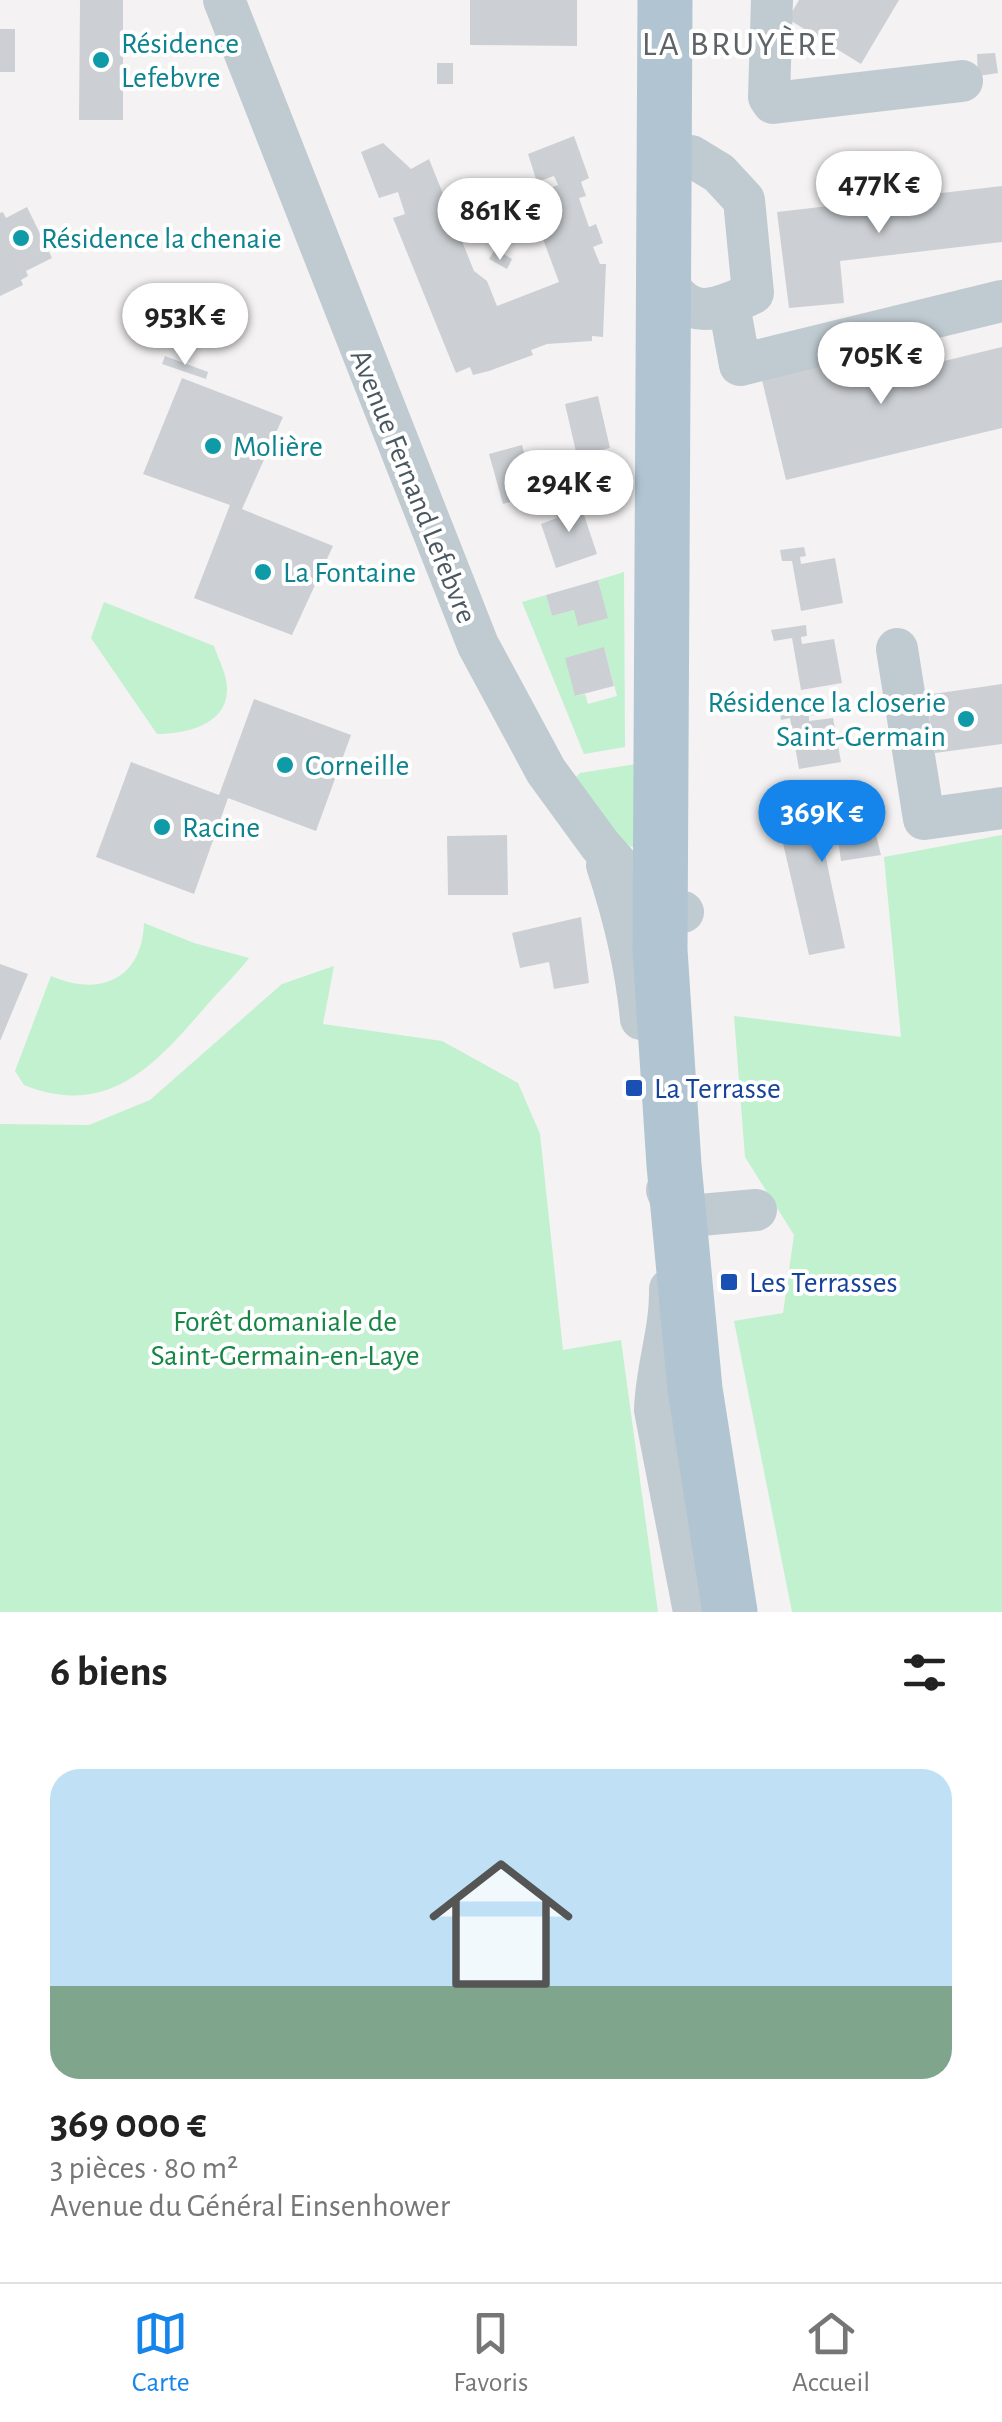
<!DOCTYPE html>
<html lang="fr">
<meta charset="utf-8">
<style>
body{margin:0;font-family:"Alegreya Sans",sans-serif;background:#f2f2f2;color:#222;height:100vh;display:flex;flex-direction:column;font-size:38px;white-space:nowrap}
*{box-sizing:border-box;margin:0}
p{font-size:32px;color:#767676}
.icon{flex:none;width:55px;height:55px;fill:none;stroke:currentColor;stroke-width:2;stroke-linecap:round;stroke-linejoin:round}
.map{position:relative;height:1612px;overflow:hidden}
.side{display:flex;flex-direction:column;background:#fff;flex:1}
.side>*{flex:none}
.price{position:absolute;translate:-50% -85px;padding:0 22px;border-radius:35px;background:#fff;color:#222;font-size:32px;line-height:65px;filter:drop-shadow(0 2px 5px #0008)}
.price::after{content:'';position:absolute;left:50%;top:60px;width:30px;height:22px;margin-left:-15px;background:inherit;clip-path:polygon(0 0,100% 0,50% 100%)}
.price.active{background:#1585eb;color:#fff}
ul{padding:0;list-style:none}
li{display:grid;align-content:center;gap:20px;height:530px;padding:0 50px}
li span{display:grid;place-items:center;height:310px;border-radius:30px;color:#555}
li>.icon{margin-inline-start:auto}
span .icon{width:180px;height:180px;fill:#fffc;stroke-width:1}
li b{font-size:42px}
h2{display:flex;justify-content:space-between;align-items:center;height:120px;padding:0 50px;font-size:42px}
.tab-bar{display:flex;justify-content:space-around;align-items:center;height:140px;border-top:2px solid #e0e0e0;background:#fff;font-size:28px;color:#767676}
.tab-bar a{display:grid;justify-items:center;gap:5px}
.tab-bar .active{color:#1585eb}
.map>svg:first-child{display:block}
</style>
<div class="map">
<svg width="1002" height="1612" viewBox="0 0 1002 1612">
<rect width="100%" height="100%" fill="#f4f2f2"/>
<path fill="#c1f1cf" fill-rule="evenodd" d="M 624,572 L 625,747 L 584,754 L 522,602 L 546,595 L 552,616 L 574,610 L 607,617 L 598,580 ZM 604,647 L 617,696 L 588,704 L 585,694 L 576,696 Z
M 104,602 L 214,646 C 219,661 228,676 227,692 C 225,726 183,734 157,734 L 91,638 Z
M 636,764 L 638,849 L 622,843 L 576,777 L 580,773 Z
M 1002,835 L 1002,1612 L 792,1612 L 734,1321 L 783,1313 L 794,1235 L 745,1157 L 734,1016 L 901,1037 L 884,857 Z
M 144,923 L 194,943 L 249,958 C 236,975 221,989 207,1005 C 156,1064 109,1119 24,1085 L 15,1071 L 51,976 C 99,997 142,980 144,923 Z
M 334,966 L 323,1024 L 442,1041 L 518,1083 L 540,1134 L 563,1350 L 621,1340 L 658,1612 L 0,1612 L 0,1124 L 89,1125 L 150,1100 L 282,984 Z"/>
<path fill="#ccd0d4" d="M 80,0 L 123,0 L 123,120 L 79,120 Z
M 470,0 L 577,0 L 577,46 L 470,45 Z
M 799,0 L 899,0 L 861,64 L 788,19 Z
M 0,29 L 15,29 L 15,72 L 0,72 Z
M 995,53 L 998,73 L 978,76 L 977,54 Z
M 437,63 L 453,63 L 453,84 L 437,84 Z
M 574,136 L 589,178 L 581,182 L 586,196 L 579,198 L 589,227 L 596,224 L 603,243 L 593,247 L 600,264 L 606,264 L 603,337 L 592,336 L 592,341 L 547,344 L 531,350 L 533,355 L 489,371 L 473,375 L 470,367 L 456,373 L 393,218 L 405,214 L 398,192 L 379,198 L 361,152 L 383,143 L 411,169 L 429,159 L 474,271 L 487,281 L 497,306 L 559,282 L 531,207 L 541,204 L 538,192 L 558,185 L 554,176 L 537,182 L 528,154 Z
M 1002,186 L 1002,242 L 840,261 L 844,303 L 789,308 L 777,212 Z
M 27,207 L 52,258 L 26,271 L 28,276 L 21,280 L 23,285 L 0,296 L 0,213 L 3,212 L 6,218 Z
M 495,249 L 512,259 L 507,269 L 489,259 Z
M 910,345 L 915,368 L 1002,347 L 1002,428 L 786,480 L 762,380 Z
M 165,356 L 208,372 L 206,379 L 162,364 Z
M 182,378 L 283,417 L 242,509 L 333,546 L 292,635 L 194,598 L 230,505 L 143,474 Z
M 598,396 L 610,448 L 577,456 L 565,404 Z
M 522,445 L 535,495 L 503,504 L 489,454 Z
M 579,500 L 597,554 L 556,568 L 541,524 L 557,518 L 554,508 Z
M 804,547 L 806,556 L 800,557 L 801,564 L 835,558 L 843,603 L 801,611 L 792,561 L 782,561 L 780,550 Z
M 598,580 L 608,618 L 578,626 L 574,610 L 552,616 L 546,595 Z
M 806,625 L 807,636 L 801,637 L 802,644 L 834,639 L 842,683 L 801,690 L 792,638 L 774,641 L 771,630 Z
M 604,647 L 614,686 L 575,696 L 565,658 Z
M 1002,684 L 1002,744 L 935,753 L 926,695 Z
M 254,699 L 351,735 L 316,831 L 228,798 L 194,894 L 96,857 L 131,762 L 219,795 Z
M 818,700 L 820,714 L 809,716 L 809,721 L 833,718 L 841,762 L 799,769 L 790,718 L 781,720 L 779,706 Z
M 836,787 L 843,831 L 874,827 L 881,855 L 841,861 L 837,832 L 821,835 L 845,948 L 809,955 L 782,839 L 801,836 L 798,834 L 792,798 L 796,797 L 797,793 Z
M 507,835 L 508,895 L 448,895 L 447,836 Z
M 581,917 L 589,983 L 554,989 L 549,962 L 520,968 L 512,933 Z
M 0,964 L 28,974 L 0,1041 Z"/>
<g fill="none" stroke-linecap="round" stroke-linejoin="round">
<path stroke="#c0cbd1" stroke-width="42" d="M 224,0 L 478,645 L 546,771 L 600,845 L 653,905 L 683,912
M 772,0 L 769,97 L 773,103 L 962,81
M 663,276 C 687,322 714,312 753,293 L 744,200 L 719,173 L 691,156
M 729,305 L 740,365 L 1002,301
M 897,649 L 924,819 L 1002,808
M 607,865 C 624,916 636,966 641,1019
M 667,1190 L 678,1217 L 756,1210
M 670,1289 C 671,1330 656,1369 655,1410 L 694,1612"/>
<path stroke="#b1c4d1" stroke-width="55" d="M 665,0 L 660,950 L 674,1165 L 695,1389 L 730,1612"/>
</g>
<g fill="#0f9aa8" stroke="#fff" stroke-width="4">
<circle cx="101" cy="60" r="10"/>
<circle cx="21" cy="238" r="10"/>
<circle cx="213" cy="446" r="10"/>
<circle cx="263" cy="572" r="10"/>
<circle cx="966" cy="719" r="10"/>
<circle cx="285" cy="765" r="10"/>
<circle cx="162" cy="827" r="10"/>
</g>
<g fill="#1a4fb4" stroke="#fff" stroke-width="4">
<rect x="624" y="1078" width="20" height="20" rx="5"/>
<rect x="719" y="1272" width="20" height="20" rx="5"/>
</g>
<g text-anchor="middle" stroke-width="8" stroke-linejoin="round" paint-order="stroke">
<g font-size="30" fill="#0d838f" stroke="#fff" text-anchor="start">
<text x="121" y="53">Résidence<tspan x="121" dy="34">Lefebvre</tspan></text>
<text x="41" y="248">Résidence la chenaie</text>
<text x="233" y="456">Molière</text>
<text x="283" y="582">La Fontaine</text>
<text x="946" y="712" text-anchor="end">Résidence la closerie<tspan x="946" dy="34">Saint-Germain</tspan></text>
<text x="305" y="775">Corneille</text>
<text x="182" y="837">Racine</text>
</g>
<g font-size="30" fill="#495760" stroke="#fff">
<text transform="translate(414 486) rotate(68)" y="10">Avenue Fernand Lefebvre</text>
</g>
<g font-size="30" fill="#164399" stroke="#fff" text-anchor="start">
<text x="654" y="1098">La Terrasse</text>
<text x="749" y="1292">Les Terrasses</text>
</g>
<g font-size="30" fill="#158644" stroke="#fff">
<text x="285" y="1331">Forêt domaniale de<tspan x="285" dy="34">Saint-Germain-en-Laye</tspan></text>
</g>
<g font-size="35" letter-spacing="2.5" fill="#5e6367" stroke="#fff">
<text x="740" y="55">LA BRUYÈRE</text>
</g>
</g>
</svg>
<b class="price" style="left:879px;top:236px">477K €</b>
<b class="price" style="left:500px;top:263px">861K €</b>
<b class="price" style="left:185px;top:368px">953K €</b>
<b class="price" style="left:881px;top:407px">705K €</b>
<b class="price" style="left:569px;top:535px">294K €</b>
<b class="price active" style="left:822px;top:865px">369K €</b>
</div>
<section class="side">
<h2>6 biens<svg class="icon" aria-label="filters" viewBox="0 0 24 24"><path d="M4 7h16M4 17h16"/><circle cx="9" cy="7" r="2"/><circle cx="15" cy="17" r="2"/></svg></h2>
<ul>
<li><span style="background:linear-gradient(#bfe0f5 70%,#7fa58c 0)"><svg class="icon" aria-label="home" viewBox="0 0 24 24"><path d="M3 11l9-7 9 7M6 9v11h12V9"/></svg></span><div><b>369 000 €</b><p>3 pièces · 80 m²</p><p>Avenue du Général Einsenhower</p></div></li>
</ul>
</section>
<nav class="tab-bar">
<a class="active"><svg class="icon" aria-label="map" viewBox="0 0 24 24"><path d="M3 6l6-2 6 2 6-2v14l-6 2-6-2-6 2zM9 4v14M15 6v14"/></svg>Carte</a>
<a><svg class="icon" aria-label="saved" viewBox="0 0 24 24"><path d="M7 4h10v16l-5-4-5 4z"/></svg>Favoris</a>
<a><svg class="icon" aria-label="home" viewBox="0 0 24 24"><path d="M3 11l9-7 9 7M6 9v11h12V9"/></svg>Accueil</a>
</nav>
